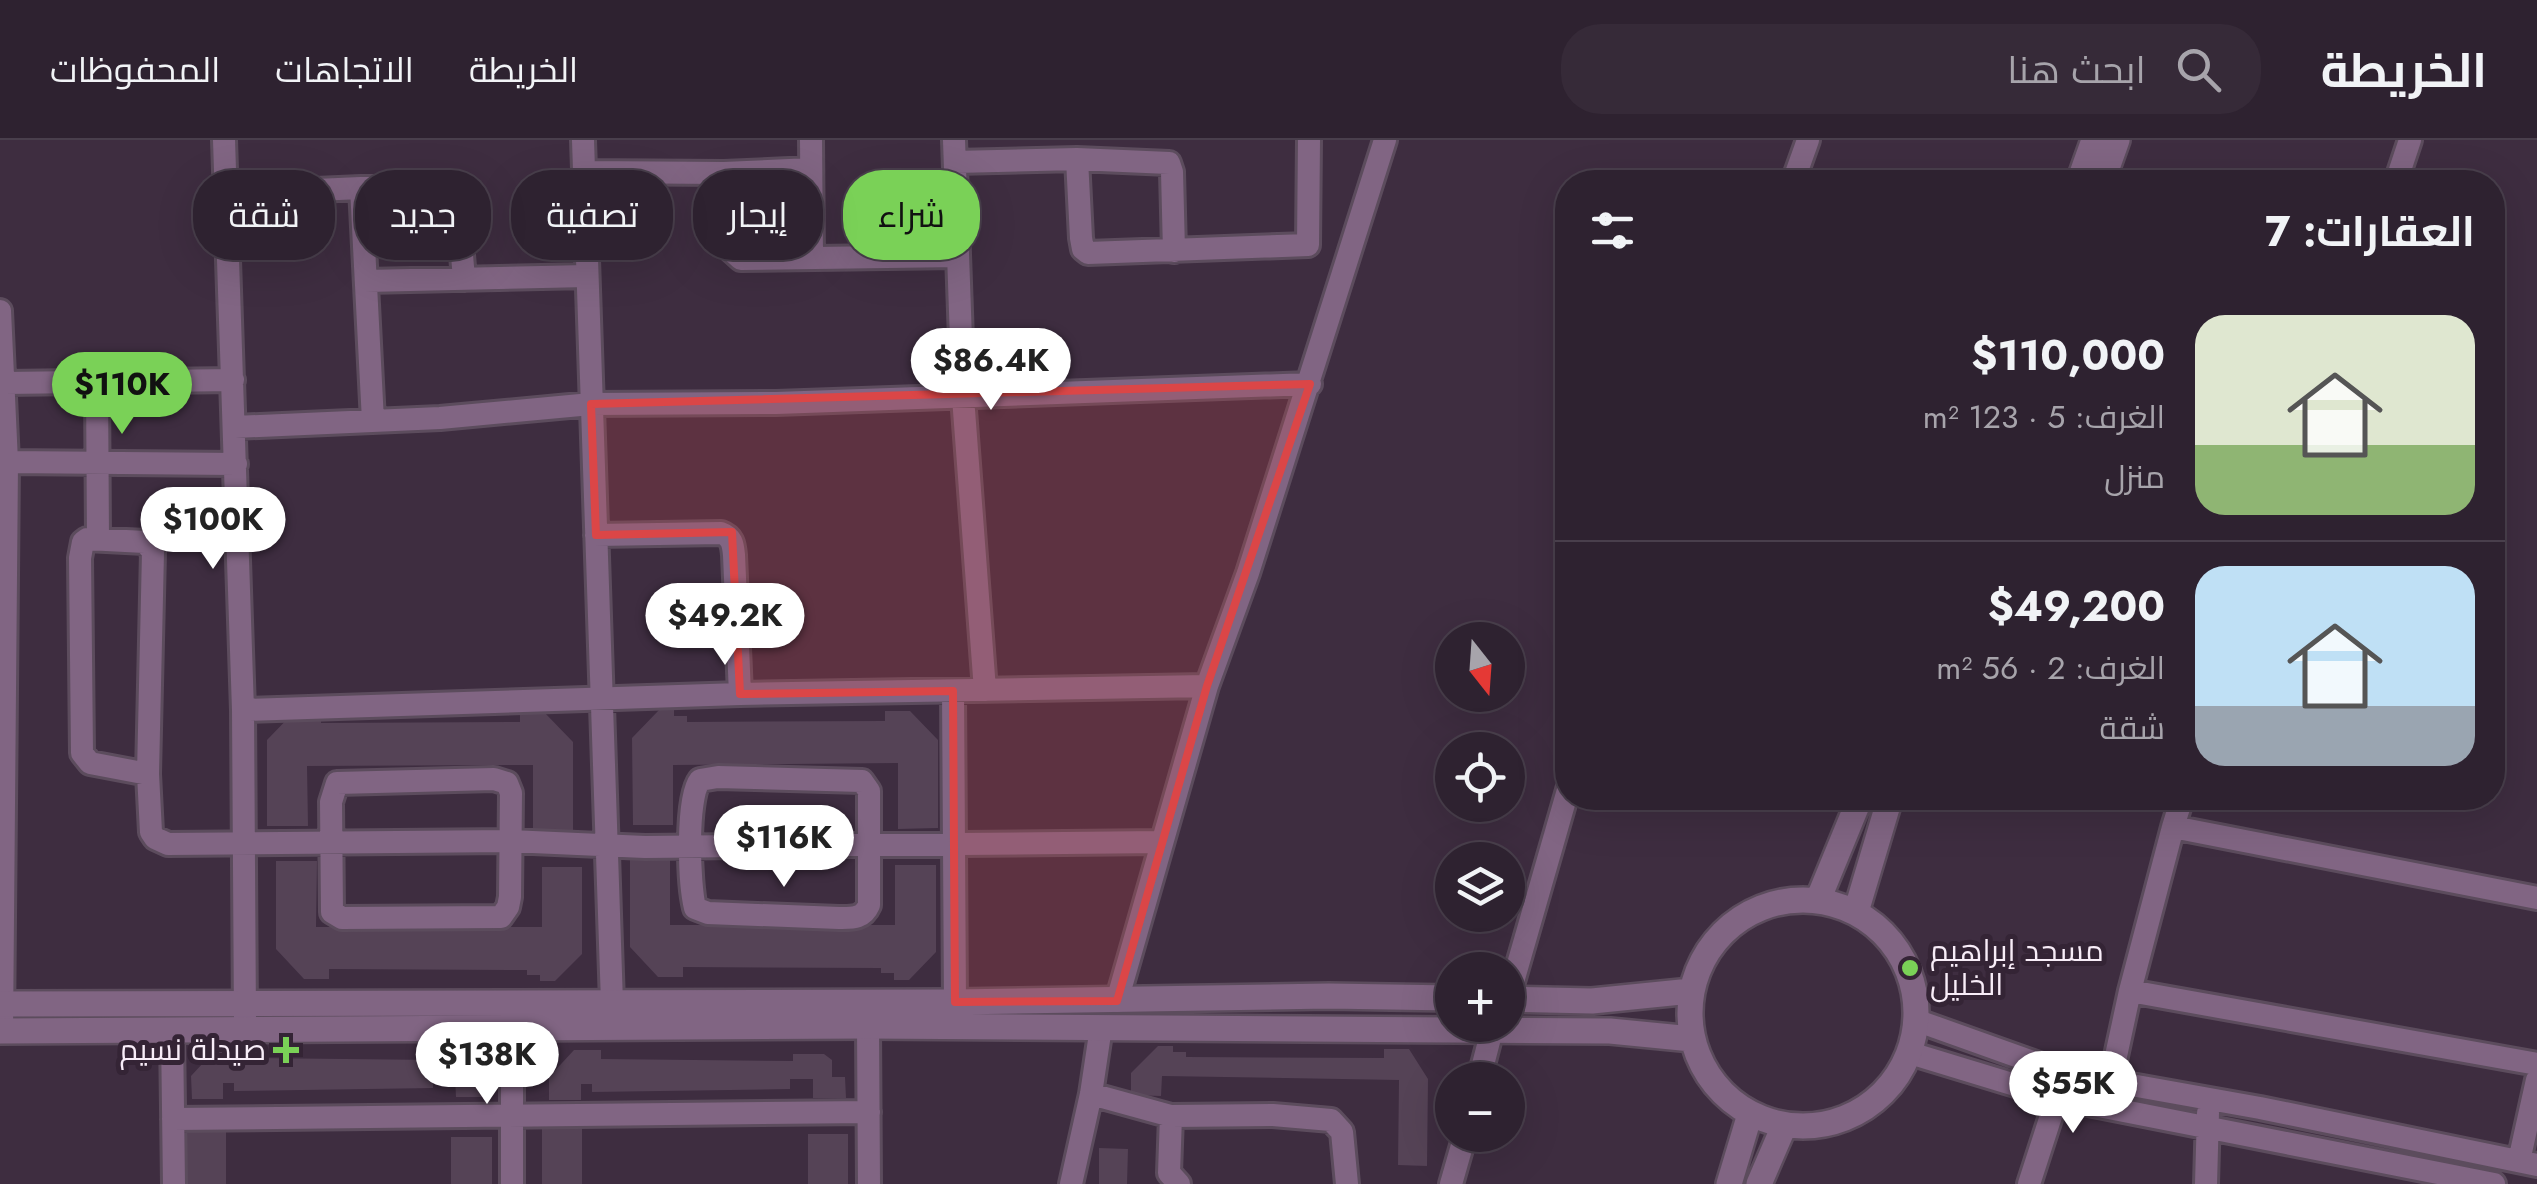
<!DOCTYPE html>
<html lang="ar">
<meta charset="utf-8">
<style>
body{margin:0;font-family:Jost,Cairo,sans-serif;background:#362a38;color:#f1f3f6;direction:rtl;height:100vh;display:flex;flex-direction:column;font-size:38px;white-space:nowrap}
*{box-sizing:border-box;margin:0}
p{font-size:32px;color:#a7a4ab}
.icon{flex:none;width:55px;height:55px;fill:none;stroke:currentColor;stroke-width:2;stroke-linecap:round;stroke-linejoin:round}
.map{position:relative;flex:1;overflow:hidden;direction:ltr}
.side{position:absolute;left:1555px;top:30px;width:950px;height:640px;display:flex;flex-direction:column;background:#2e2230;border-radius:40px;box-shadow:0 10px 40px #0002,0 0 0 2px #493f4c;direction:rtl}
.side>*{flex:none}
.top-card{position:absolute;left:30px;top:30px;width:950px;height:90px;direction:rtl;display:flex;gap:20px}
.needle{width:65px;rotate:163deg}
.tools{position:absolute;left:1435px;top:482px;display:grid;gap:20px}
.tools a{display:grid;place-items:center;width:90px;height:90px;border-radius:50%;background:#2e2230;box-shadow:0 10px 40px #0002,0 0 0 2px #493f4c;font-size:50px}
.price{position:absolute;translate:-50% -85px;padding:0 22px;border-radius:35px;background:#fff;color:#222;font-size:32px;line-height:65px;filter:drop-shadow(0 2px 5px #0008)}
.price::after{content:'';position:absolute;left:50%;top:60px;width:30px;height:22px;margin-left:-15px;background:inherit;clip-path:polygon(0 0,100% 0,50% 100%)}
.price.on{background:#7ad157;color:#111}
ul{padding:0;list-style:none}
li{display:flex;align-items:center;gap:30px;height:250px;padding:0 30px}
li+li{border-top:2px solid #493f4c}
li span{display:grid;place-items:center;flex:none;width:280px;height:200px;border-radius:30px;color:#555}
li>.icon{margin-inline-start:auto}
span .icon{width:120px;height:120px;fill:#fffc;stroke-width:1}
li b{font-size:42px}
h2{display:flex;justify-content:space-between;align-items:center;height:120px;padding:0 30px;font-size:42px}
.pill{padding:0 35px;border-radius:40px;background:#2e2230;box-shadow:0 10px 40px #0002,0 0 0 2px #493f4c;font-size:35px;line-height:90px}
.pill.on{background:#7ad157;color:#111}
header{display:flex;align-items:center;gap:60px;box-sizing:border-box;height:140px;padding:0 50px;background:#2e2230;border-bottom:2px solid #493f4c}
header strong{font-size:48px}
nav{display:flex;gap:55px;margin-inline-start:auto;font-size:35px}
.search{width:700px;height:90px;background:#362a38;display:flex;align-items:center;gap:25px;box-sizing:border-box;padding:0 35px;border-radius:40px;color:#a7a4ab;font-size:38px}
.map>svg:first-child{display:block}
</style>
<header>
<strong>الخريطة</strong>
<div class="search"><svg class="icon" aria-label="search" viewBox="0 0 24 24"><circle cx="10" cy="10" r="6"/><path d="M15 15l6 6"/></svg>ابحث هنا</div>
<nav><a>الخريطة</a><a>الاتجاهات</a><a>المحفوظات</a></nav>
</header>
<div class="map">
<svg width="2537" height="1044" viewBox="0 0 2537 1044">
<rect width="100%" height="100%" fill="#3e2d40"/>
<path fill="#554356" d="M 659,570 L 674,570 L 674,576 L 687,576 L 687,582 L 885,581 L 885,571 L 910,571 L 938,600 L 938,688 L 898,689 L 898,623 L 673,625 L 673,685 L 633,685 L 632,598 Z
M 294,572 L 321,578 L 321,583 L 520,582 L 520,573 L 544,572 L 573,602 L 573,690 L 533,690 L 533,625 L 307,626 L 308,686 L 267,686 L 267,600 Z
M 630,719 L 670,719 L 670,785 L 895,785 L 895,725 L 936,725 L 936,812 L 909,840 L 894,840 L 894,833 L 881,833 L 881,828 L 683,827 L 683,837 L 658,837 L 630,807 Z
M 276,721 L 317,721 L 316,787 L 542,787 L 542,727 L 582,727 L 582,814 L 555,841 L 540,841 L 540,835 L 527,835 L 527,830 L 329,829 L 329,839 L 304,839 L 276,809 Z
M 1158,906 L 1173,906 L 1173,912 L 1186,912 L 1186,917 L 1384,918 L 1384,909 L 1409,909 L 1428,939 L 1427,1026 L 1398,1025 L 1399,940 L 1162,936 L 1161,956 L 1131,955 L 1131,933 Z
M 216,909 L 243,909 L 243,918 L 436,920 L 436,913 L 467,913 L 474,919 L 475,937 L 488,936 L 488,957 L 456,957 L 455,938 L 433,938 L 433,948 L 234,951 L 234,943 L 223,943 L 223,959 L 192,959 L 191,936 Z
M 574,910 L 601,910 L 601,919 L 793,921 L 793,914 L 824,914 L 832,920 L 832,937 L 845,937 L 846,958 L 813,958 L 813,939 L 790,939 L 790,949 L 592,952 L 592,944 L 581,944 L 581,960 L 549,960 L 549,937 Z
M 542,988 L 582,988 L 582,1044 L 542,1044 Z
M 186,991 L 226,991 L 226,1044 L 186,1044 Z
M 808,994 L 848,994 L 848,1044 L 808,1044 Z
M 451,997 L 492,997 L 492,1044 L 451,1044 Z
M 1099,1008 L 1128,1009 L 1127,1044 L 1099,1044 Z"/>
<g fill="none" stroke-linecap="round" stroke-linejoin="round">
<g stroke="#5c4c5d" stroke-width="28">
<path id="minor" d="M 224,0 L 243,570 L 245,881
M 583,0 L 612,863
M 811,0 L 812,117
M 954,0 L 963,257 L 985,550
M 1077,19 L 1169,23 L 1172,32 L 1174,111
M 955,22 L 1077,19 L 1081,98 L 1083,109 L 1088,113 L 1308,105 L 1309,0
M 584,32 L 724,33 L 731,110 L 741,119 L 958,116
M 724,33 L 811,29
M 1793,42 L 1808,0
M 2396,42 L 2410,0
M 361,48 L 437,48 L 453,54 L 458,67 L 464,139
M 226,54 L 361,48 L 373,281
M 366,141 L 587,136
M 0,171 L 7,322 L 2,892
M 97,242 L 98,399
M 5,243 L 233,240
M 235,287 L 440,278 L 591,264 L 776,263 L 1310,244
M 7,322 L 236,324
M 596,395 L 721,393 C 732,397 733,404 734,415 L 740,554
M 87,399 L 145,402 L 153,412 L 148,634 L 90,623 L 82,613 L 80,418 L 83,402 Z
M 953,551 L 955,862
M 243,570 L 740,554 L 1207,546
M 148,634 L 151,692 L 155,698 L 168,704 L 510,701 L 645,707 L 1161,702
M 718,637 L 862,641 L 869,651 L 869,765 C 863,779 852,778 839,778 L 708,773 L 695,768 C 689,743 686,658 700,640 Z
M 494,639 L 507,643 L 511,653 L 510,757 L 508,767 L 501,777 L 342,778 L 332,772 L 331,662 L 337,643 Z
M 2173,687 L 2182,658
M 2130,851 L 2537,924
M 1508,859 L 1568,650
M 1117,861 L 1207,546 L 1248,433 L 1385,0
M 1918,881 L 2064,933 L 2260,968 L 2537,1025
M 868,886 L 869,1044
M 512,889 L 512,1044
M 172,892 L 174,1044
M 1910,913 L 2058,958 L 2494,1044
M 1479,940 L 1492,890
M 1091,954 L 1171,976 L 1273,975 L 1331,980 L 1342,992 L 1347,1044
M 2105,967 L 2130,851 L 2173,687 L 2537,758
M 1171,976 L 1169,1033 L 1179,1044
M 173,979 L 869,972
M 2519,1021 L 2537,940
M 1071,1044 L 1091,954 L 1101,887
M 1451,1044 L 1465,995
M 2029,1044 L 2060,948
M 2206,1044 L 2208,973"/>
</g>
<g stroke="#5c4c5d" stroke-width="30">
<path id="tertiary" d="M 2079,42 L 2094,0
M 2102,42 L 2117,0
M1690 873a113 113 0 1 1 226 0a113 113 0 1 1-226 0Z
M 1818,760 L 1860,658
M 1856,772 L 1890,658
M 1508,859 L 1592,861 L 1691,851
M 0,864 L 955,862 L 1329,856 L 1452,858
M 0,891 L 868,886 L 1610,891 L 1692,899
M 1729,1044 L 1750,974
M 1759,1044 L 1784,986"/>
</g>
<use href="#minor" stroke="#816583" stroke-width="22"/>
<use href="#tertiary" stroke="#816583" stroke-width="25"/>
</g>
<path fill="#db4647" fill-opacity="0.2" stroke="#db4647" stroke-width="8" stroke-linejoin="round" d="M 1310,244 L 1207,546 L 1117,861 L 955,862 L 953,551 L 740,554 L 732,392 L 596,395 L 591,264 Z"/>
<g fill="#7ad157" stroke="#342435" stroke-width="4">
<circle cx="1910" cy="828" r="10"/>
<path d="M281 895h10v10h10v10h-10v10h-10v-10h-10v-10h10z"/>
</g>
<g text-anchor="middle" stroke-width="10" stroke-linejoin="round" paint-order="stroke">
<g font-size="30" fill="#f8edf8" stroke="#342435" text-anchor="start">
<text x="1930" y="821">مسجد إبراهيم<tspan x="1930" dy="34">الخليل</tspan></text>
<text x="266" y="920" text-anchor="end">صيدلة نسيم</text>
</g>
</g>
</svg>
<div class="tools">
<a><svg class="needle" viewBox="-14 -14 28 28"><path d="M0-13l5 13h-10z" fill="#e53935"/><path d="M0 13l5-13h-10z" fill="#a7a4ab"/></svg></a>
<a><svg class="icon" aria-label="locate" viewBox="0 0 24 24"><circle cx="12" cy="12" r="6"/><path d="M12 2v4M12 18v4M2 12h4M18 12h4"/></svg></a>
<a><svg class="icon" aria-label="layers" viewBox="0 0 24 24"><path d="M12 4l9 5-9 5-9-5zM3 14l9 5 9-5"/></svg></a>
<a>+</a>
<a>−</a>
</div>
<b class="price" style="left:991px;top:273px">$86.4K</b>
<b class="price on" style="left:122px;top:297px">$110K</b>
<b class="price" style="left:213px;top:432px">$100K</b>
<b class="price" style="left:725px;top:528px">$49.2K</b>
<b class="price" style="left:784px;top:750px">$116K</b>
<b class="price" style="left:487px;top:967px">$138K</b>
<b class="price" style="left:2073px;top:996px">$55K</b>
<div class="top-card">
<a class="pill on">شراء</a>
<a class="pill">إيجار</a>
<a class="pill">تصفية</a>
<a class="pill">جديد</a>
<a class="pill">شقة</a>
</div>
<section class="side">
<h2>العقارات: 7<svg class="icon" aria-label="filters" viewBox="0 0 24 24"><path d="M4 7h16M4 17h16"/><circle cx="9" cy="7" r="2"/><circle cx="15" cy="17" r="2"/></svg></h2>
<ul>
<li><span style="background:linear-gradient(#dfe7d0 65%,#8fb573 0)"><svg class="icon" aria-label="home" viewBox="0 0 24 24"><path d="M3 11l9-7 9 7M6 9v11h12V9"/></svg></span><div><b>$110,000</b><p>الغرف: 5 · 123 m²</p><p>منزل</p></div></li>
<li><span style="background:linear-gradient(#bfe0f5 70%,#9aa5b1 0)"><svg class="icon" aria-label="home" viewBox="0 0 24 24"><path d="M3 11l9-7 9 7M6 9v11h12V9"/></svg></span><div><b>$49,200</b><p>الغرف: 2 · 56 m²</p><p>شقة</p></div></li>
</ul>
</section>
</div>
